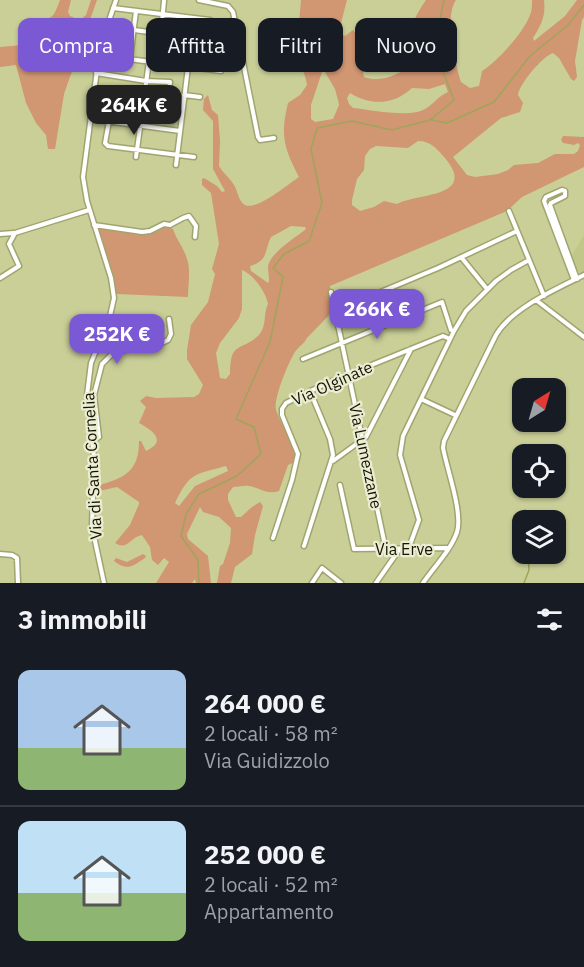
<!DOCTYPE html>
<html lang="it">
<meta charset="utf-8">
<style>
body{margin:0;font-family:"IBM Plex Sans",sans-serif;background:#20242c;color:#f1f3f6;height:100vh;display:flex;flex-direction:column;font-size:22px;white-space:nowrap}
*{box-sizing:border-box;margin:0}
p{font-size:20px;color:#9ea1a6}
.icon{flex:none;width:33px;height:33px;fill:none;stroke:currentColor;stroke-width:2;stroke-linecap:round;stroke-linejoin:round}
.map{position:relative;height:583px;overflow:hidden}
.side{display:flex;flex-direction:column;background:#171b24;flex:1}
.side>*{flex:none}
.banner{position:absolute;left:18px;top:18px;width:549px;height:54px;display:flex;gap:12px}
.needle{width:39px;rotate:37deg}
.buttons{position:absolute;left:512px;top:378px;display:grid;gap:12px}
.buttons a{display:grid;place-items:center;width:54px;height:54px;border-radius:12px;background:#171b24;box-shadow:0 2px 4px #0004;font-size:30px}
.price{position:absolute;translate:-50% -51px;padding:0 14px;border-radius:12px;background:#7c59d4;color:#fff;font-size:20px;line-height:39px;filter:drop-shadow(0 2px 3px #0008)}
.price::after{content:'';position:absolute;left:50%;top:36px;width:18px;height:14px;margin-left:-9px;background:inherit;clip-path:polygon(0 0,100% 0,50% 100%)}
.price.on{background:#222;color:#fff}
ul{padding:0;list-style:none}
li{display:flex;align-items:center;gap:18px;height:150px;padding:0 18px}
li+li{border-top:2px solid #363941}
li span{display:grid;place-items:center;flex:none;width:168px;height:120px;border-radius:12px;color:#555}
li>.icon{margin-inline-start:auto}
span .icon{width:72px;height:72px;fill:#fffc;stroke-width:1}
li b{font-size:26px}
h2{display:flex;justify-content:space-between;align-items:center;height:72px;padding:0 18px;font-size:26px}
.pill{padding:0 21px;border-radius:12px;background:#171b24;box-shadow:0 2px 4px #0004;font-size:21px;line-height:54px}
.pill.on{background:#7c59d4;color:#fff}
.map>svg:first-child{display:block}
</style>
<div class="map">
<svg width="584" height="583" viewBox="0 0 584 583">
<rect width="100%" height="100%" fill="#cacf98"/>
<path fill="#c1c788" d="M 584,235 L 584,273 L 582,274 L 576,269 L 572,255 Z"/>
<path fill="#d19672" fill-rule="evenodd" d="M 60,0 L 71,0 L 68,12 L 70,16 L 80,20 L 86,15 L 91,0 L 97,0 L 64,94 L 55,149 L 48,149 L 46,135 L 36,123 L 26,103 L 16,65 L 0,67 L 0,47 L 35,44 L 48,38 L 50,31 L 39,32 L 33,26 L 34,20 C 54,19 53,18 60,0 Z
M 301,0 L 347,0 L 340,27 L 341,34 L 345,36 L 353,30 L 356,34 L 364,28 L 363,72 L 364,77 C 378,82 391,77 403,71 C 409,68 417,68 423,67 L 425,61 C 421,55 415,47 412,40 C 408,27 419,10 426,0 L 456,0 C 444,17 455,62 461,82 L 470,88 L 479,86 L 482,71 C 497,62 524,32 530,15 C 532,11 532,5 532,0 L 544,0 C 546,16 541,25 533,38 L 534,41 L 565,16 L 577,0 L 584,0 L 584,17 L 582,20 L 575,61 L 577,77 L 574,81 L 571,79 L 559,58 L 553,53 C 543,56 519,84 518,95 L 523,103 L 520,112 L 501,118 L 453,157 L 467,175 L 475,177 L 498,174 L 508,170 L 514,165 L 538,163 L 555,154 L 574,154 L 578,151 L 580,145 L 578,143 L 574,145 L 563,143 L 561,140 L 563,136 L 584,137 L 584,167 L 522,197 L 507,211 L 330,286 L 334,310 L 307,338 C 304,344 299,346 295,352 C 289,361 273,399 276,410 C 281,426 297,444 295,462 L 288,465 L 279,491 C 267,495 260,488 249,486 C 244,485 238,487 233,487 L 228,494 L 228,500 L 236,517 L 241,517 L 252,507 L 260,502 L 263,506 L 255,535 L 252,554 L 235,567 L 231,583 L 217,583 L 220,566 L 223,564 L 230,543 L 231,528 L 219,517 L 203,512 L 200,507 L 187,534 L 188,539 L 208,556 L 211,583 L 196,583 L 195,579 L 192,583 L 156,583 L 169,562 L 164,558 L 158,565 L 152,560 L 150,547 L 142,535 C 130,537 128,551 115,543 L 130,525 L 139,504 L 139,502 L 117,487 L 99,491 L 99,485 C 126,478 139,470 139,441 L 141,441 L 146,451 C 168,441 152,430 139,423 L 146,407 L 140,401 L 146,396 L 156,398 L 194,397 L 199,394 L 203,385 L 187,359 L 187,350 L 191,325 L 208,302 L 215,274 L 212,269 L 219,244 L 211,193 L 202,185 L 202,179 L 204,178 L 217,186 L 222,192 L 225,191 L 213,169 L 213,121 L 203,110 L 204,99 L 208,95 L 212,110 L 218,115 L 220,141 L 219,166 C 223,173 230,178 234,185 C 238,191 238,201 245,205 C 257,211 288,184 299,177 C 284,148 280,136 288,103 L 300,95 L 307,85 C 305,69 294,59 301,43 L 300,42 C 295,52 297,63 288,71 L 278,64 L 278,60 L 284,58 L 283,54 L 275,46 L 281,39 L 285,41 L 292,36 L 292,32 L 299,23 ZM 322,72 L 325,72 L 335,89 L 338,100 L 339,105 L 333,119 L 315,122 L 311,119 L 311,105 ZM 445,84 L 448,92 C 438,96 434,104 425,109 C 410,118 371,110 353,108 L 349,104 L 347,98 L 350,93 C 370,106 394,105 412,88 L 429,89 ZM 418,141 C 431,141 437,149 445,158 C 478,198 417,193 397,204 L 384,201 L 374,207 L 360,211 L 352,205 L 352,200 L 357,179 L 364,170 L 365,156 L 370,149 L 376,146 L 408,148 ZM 291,226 L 305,227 L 306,229 C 295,238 271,252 268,266 C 268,270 269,276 269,281 L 268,283 L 251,271 L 250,266 C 268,261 264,252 271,237 ZM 242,270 C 253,274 266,292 268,304 C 263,314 267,326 259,335 C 241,352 230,340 230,374 L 226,379 L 220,378 L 216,353 L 220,343 L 239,318 L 242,309 ZM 226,466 L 228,471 L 195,486 L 179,506 L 175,503 C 190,472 194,475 226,466 Z
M 164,225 L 173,229 C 176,239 184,248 187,259 C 191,270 188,285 188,297 L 116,294 L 112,276 L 97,227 L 139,233 Z
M 143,554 L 146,556 L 145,558 C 131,567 128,571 114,561 L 116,558 L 127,562 Z"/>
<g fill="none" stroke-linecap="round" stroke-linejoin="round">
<path stroke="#9fa55b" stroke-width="1.5" d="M 432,120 L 447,123 L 494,102 L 530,56 L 568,25 L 584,5
M 522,533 L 519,520 L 525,510
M 199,583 L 198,560 L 181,536 L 186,514 L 199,494 L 237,476 L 261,454 L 254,427 L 236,419 L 270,342 L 283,277 L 273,268 L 284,254 L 309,241 L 322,203 L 311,149 L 317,128 L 352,121 L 392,130 L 430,120 L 454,100 L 434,48 L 444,0
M 524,583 L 529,570 L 528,554"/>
<g stroke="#a0a56f" stroke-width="7">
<path id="minor" d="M 199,0 L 228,6 L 233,12 L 258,137 L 260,140 L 274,138
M 113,8 L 210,20
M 134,30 L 208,40
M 104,32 L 132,38
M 160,42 L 164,1
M 98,55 L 221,71
M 130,59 L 136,11
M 174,64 L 179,27
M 96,73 L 146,81 L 170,82 L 167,107
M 184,95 L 200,97
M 93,97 L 182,109
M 91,119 L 180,131
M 109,121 L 105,143 L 108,146 L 194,157
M 136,157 L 149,61
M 176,165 L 188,67
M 509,211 L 544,296
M 94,225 L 142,232 L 150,231 L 164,224 L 170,225 L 183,218 L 189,216 L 196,226 L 195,237
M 0,234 L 14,233
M 461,257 L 487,289
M 0,278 L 19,266 L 9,244 L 15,233 L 89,210
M 574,280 L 544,201 L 546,197 L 562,190 L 565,191 L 565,196 L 551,203 L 550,205 L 577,279
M 331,292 L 386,550
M 536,300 L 584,337
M 335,311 L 438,268 L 517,231
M 303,359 L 442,302 L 451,330
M 421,399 L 455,415
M 92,441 L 99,437 L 94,395 L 102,364 L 112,354 L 125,350 L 136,343 L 160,344 L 168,340 L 171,334 L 169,319
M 333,461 L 366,437 L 411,349
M 340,485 L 354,549 L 447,548
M 273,538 L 292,480 L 298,454 L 282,415 L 282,409 L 286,403 L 327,383 L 443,336 L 450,339
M 304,546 L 333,455 L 330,439 L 310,391
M 408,550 L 419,520 L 400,455 L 403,436 L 454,331 L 466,311 L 496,281 L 511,270 L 529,260
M 0,554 L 12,555 L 17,558 L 18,583
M 104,583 L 92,527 L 94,457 L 87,395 L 91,363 L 110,316 L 114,298 L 111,278 L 87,201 L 83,177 L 100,47 L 116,0
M 312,583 L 322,568 L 341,583
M 376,583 L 399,550
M 423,583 C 434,567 451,550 457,532 C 463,513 447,469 443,448 L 444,441 L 496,335 C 512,308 556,289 584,275"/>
</g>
<use href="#minor" stroke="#fff" stroke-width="4"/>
</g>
<g text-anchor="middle" stroke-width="4.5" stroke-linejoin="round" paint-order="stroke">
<g font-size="16" fill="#131402" stroke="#eaedd2">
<text transform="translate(332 383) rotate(-24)" y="6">Via Olginate</text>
<text transform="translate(366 456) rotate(78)" y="6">Via Lumezzane</text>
<text transform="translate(92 466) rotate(-93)" y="6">Via di Santa Cornelia</text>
<text x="404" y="555">Via Erve</text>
</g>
</g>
</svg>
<div class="buttons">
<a><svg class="needle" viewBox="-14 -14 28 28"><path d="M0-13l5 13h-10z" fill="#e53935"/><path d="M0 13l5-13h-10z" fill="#9ea1a6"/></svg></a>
<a><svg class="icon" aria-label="locate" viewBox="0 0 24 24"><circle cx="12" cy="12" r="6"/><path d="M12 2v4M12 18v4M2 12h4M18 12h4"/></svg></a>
<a><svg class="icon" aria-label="layers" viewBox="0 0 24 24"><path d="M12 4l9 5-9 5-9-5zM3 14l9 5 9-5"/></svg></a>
</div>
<b class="price on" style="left:134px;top:136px">264K €</b>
<b class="price" style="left:377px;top:340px">266K €</b>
<b class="price" style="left:117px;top:365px">252K €</b>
<div class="banner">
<a class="pill on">Compra</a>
<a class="pill">Affitta</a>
<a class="pill">Filtri</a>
<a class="pill">Nuovo</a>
</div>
</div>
<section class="side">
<h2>3 immobili<svg class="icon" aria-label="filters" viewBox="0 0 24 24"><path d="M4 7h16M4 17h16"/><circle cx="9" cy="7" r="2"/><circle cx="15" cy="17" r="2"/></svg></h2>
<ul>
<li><span style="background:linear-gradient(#a9c7e8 65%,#8fb573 0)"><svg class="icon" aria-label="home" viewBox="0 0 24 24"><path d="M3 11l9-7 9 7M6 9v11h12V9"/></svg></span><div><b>264 000 €</b><p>2 locali · 58 m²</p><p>Via Guidizzolo</p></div></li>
<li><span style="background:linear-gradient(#bfe0f5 60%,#8fb573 0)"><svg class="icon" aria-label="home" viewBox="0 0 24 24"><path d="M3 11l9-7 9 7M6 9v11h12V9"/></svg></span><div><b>252 000 €</b><p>2 locali · 52 m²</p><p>Appartamento</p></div></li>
</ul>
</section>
